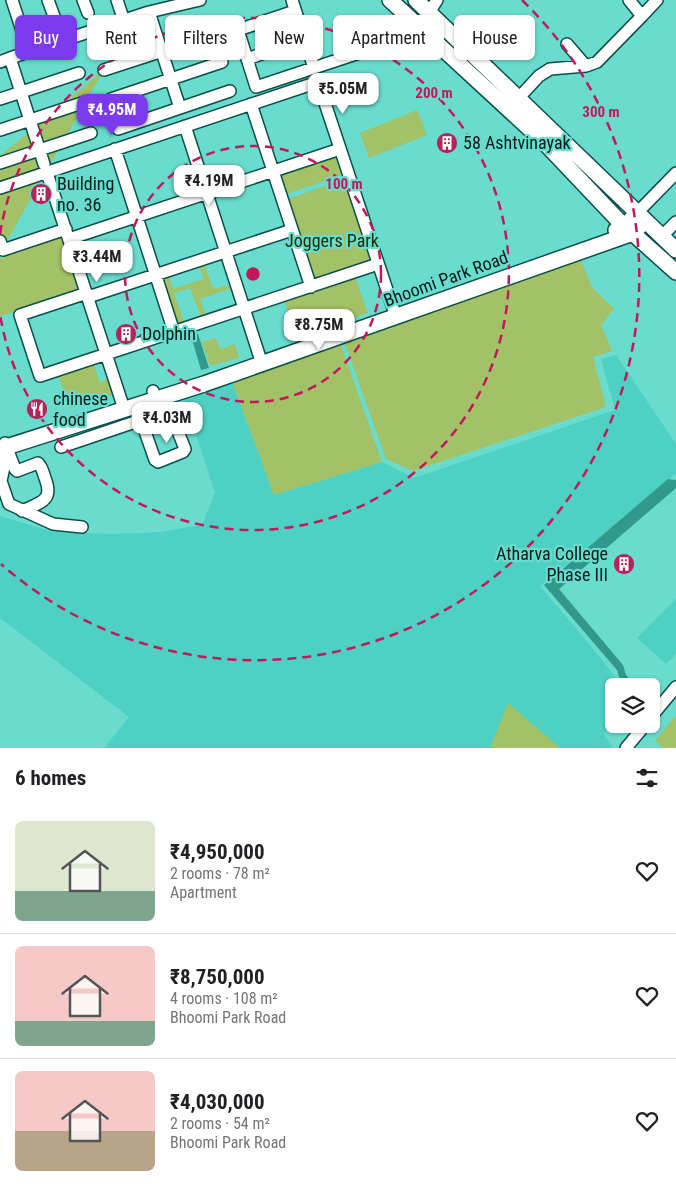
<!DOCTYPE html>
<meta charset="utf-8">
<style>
body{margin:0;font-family:"Roboto Condensed",sans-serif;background:#f2f2f2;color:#202124;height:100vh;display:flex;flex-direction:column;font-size:19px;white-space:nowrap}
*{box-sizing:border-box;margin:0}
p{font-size:16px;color:#757577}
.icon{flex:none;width:28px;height:28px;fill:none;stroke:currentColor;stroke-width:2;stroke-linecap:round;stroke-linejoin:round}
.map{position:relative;height:748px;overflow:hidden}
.side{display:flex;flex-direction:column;background:#fff;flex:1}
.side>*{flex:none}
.guide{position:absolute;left:15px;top:15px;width:646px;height:45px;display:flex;gap:10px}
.controls{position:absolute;left:605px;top:678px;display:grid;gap:10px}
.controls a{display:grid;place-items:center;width:55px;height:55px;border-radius:8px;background:#fff;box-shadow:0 1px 4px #0004;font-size:25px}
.price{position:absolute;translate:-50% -42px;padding:0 11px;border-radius:10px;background:#fff;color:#222;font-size:16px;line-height:32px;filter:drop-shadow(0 1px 2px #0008)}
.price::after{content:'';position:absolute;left:50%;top:30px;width:15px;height:11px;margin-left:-8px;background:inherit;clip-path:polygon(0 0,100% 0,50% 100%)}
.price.selected{background:#7c3aed;color:#fff}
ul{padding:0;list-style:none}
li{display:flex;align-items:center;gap:15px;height:125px;padding:0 15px}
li+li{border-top:1px solid #e0e0e0}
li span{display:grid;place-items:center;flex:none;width:140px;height:100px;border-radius:8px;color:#555}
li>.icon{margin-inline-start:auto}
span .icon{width:60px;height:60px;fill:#fffc;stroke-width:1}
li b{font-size:21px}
h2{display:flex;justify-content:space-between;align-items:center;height:60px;padding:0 15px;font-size:21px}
.chip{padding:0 18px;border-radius:8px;background:#fff;box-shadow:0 1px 4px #0004;font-size:18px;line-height:45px}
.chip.selected{background:#7c3aed;color:#fff}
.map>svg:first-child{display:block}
</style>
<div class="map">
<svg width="676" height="748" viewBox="0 0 676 748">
<rect width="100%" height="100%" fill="#69dcce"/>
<path fill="#4ed1c3" d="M 616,355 L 676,444 L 676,474 L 540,586 L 603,661 L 619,683 L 619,686 L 614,686 L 614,719 L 604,734 L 613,748 L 104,748 L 129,717 L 0,618 L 0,516 L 54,532 L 113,534 L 159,532 L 202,525 L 215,493 L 184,397 L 232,381 L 274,495 L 382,462 L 414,478 L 615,410 L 601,359 Z
M 676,599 L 676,654 L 666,664 L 637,638 Z"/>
<path fill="#a3c167" d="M 104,70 L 0,253 L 0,156 Z
M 417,110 L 427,135 L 369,158 L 360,133 Z
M 336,155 L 343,175 L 286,194 L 279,175 Z
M 347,178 L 377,262 L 310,285 L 283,201 Z
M 63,234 L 87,293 L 0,316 L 0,258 Z
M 580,258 L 592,287 L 614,309 L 601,325 L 612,351 L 593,357 L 606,407 L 413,471 L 386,459 L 345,344 Z
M 204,263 L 213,289 L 231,285 L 232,288 L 200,299 L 207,318 L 202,320 L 190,288 L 174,293 L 185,325 L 177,328 L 160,277 L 168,274 L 173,289 L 204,279 L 199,265 Z
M 355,277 L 368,313 L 297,336 L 284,300 Z
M 216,338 L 220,349 L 235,344 L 239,358 L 210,366 L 202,342 Z
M 341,345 L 382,462 L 274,495 L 232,381 Z
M 94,363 L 99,382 L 111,379 L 115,394 L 70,409 L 58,375 Z
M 508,703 L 560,748 L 490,748 Z
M 676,715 L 676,748 L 663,748 L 655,741 Z"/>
<path fill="#31988c" d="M 198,334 L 209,368 L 201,370 L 191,336 Z
M 668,479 L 676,480 L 676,488 L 559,589 L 623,665 L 626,675 L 636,686 L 622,686 L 617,670 L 544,585 Z"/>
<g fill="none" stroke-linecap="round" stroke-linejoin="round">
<g stroke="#0b4f49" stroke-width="14">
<path id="minor" d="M 12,0 L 29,52
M 48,0 L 55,19
M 83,0 L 88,13
M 117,0 L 124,21
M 292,0 L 314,68
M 295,11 L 238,30 L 256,87 L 362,52
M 149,12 L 200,0
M 642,16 L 657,0
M 420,27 L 437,0
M 567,44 L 586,66
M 10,58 L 149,12 L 180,108
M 247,59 L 305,39
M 0,62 L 10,58 L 44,164
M 104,70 L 215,34
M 0,99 L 79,73
M 111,99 L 222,62
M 514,103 L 539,76 L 550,69 L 586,66 L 597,62 L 642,16 L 629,0
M 251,104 L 311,287
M 185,126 L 262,364
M 118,129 L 230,91
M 0,130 L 85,102
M 115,149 L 174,332
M 0,163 L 91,133
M 47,173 L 124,409
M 0,188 L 318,82 L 396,317
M 637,213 L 676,173
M 662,236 L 676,222
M 69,239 L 340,149
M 0,241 L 3,250 L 66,229
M 87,293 L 20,315 L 40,376 L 378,264
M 88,297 L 292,230
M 153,391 L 159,413 L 173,419 L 185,449 L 183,452 L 158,462 L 155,460 L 141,420 L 159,413
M 5,443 L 15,469 L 17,471 L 38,463 C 42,467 43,472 45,478 C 54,501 41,502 22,511
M 61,447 L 141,420
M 0,452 L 4,467 L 1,481 L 9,504 L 53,524 L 82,527
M 651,717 L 676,687
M 626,748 L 646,724"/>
</g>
<g stroke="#0b4f49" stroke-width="18">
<path id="major" d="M 390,0 L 544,142 L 618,220 L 676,272
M 416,0 L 676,250
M 616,230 L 625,226 L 637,213
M 0,449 L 204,384 L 633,233 L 645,221"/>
</g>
<use href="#minor" stroke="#fff" stroke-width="11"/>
<use href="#major" stroke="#fff" stroke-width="15"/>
</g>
<g fill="none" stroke="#c2185b" stroke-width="2.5" stroke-dasharray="9 6">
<circle cx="253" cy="274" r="128"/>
<path d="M0 234A256 256 0 1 1 0 314"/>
<path d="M522 0A384 384 0 0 1 1 564"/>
</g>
<defs>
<g id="building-disc" transform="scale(1.125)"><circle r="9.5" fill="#b3255a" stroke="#69dcce"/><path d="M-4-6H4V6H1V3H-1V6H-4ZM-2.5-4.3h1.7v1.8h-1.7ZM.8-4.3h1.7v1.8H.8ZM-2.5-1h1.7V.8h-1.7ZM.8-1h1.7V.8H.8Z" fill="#fff"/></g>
<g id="restaurant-disc" transform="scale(1.125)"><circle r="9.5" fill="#b3255a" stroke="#69dcce"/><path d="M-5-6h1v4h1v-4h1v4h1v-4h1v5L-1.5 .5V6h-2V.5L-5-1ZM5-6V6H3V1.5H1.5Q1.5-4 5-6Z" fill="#fff"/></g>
</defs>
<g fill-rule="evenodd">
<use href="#building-disc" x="447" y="143"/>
<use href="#building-disc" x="41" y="194"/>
<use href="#building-disc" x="126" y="334"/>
<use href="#restaurant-disc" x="37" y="409"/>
<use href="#building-disc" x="624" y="564"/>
</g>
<g text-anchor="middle" stroke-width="4.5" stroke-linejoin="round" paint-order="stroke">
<g font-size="18" fill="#021b18" stroke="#69dcce" text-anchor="start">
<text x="463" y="149">58 Ashtvinayak</text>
<text x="57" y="190">Building<tspan x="57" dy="21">no. 36</tspan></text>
<text x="142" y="340">Dolphin</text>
<text x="53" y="405">chinese<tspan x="53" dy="21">food</tspan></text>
<text x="608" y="560" text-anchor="end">Atharva College<tspan x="608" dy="21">Phase III</tspan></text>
</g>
<g font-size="18" fill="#212f00" stroke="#69dcce">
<text x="332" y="247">Joggers Park</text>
</g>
<g font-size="18" fill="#021b18" stroke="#69dcce">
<text transform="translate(446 279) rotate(-20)" y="6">Bhoomi Park Road</text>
</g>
</g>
<circle cx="253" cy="274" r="8" fill="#c2185b" stroke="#69dcce" stroke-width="2.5"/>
<g font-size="15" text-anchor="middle" font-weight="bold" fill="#c2185b" stroke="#69dcce" stroke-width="4.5" stroke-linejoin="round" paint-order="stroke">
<text x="434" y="98">200 m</text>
<text x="601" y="117">300 m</text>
<text x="344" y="189">100 m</text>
</g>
</svg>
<div class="controls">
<a><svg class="icon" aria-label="layers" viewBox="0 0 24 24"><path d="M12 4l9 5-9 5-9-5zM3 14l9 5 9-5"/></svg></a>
</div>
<b class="price" style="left:343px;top:115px">₹5.05M</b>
<b class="price selected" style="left:112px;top:136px">₹4.95M</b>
<b class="price" style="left:209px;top:207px">₹4.19M</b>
<b class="price" style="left:97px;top:283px">₹3.44M</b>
<b class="price" style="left:319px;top:351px">₹8.75M</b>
<b class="price" style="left:167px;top:444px">₹4.03M</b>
<div class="guide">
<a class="chip selected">Buy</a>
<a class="chip">Rent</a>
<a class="chip">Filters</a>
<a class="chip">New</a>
<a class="chip">Apartment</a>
<a class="chip">House</a>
</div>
</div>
<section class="side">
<h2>6 homes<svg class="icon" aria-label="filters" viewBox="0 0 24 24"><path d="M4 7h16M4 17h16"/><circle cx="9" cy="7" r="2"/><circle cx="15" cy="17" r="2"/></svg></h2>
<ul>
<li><span style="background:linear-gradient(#dfe7d0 70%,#7fa58c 0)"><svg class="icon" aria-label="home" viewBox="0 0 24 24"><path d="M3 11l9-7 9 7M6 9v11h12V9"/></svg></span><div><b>₹4,950,000</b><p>2 rooms · 78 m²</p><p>Apartment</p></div><svg class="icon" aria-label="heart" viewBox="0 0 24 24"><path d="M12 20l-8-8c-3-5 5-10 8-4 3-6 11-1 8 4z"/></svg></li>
<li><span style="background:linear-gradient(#f6c9c9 75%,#7fa58c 0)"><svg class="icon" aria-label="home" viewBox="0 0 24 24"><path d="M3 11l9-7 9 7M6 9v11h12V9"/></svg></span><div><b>₹8,750,000</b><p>4 rooms · 108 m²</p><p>Bhoomi Park Road</p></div><svg class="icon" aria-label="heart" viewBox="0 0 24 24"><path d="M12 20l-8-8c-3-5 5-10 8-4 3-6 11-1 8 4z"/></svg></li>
<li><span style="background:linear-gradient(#f6c9c9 60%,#b9a48a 0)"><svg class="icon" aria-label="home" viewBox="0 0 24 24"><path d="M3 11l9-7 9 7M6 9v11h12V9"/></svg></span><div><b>₹4,030,000</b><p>2 rooms · 54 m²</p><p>Bhoomi Park Road</p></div><svg class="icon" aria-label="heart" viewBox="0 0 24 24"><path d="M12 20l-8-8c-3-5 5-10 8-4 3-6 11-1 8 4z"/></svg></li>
</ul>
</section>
